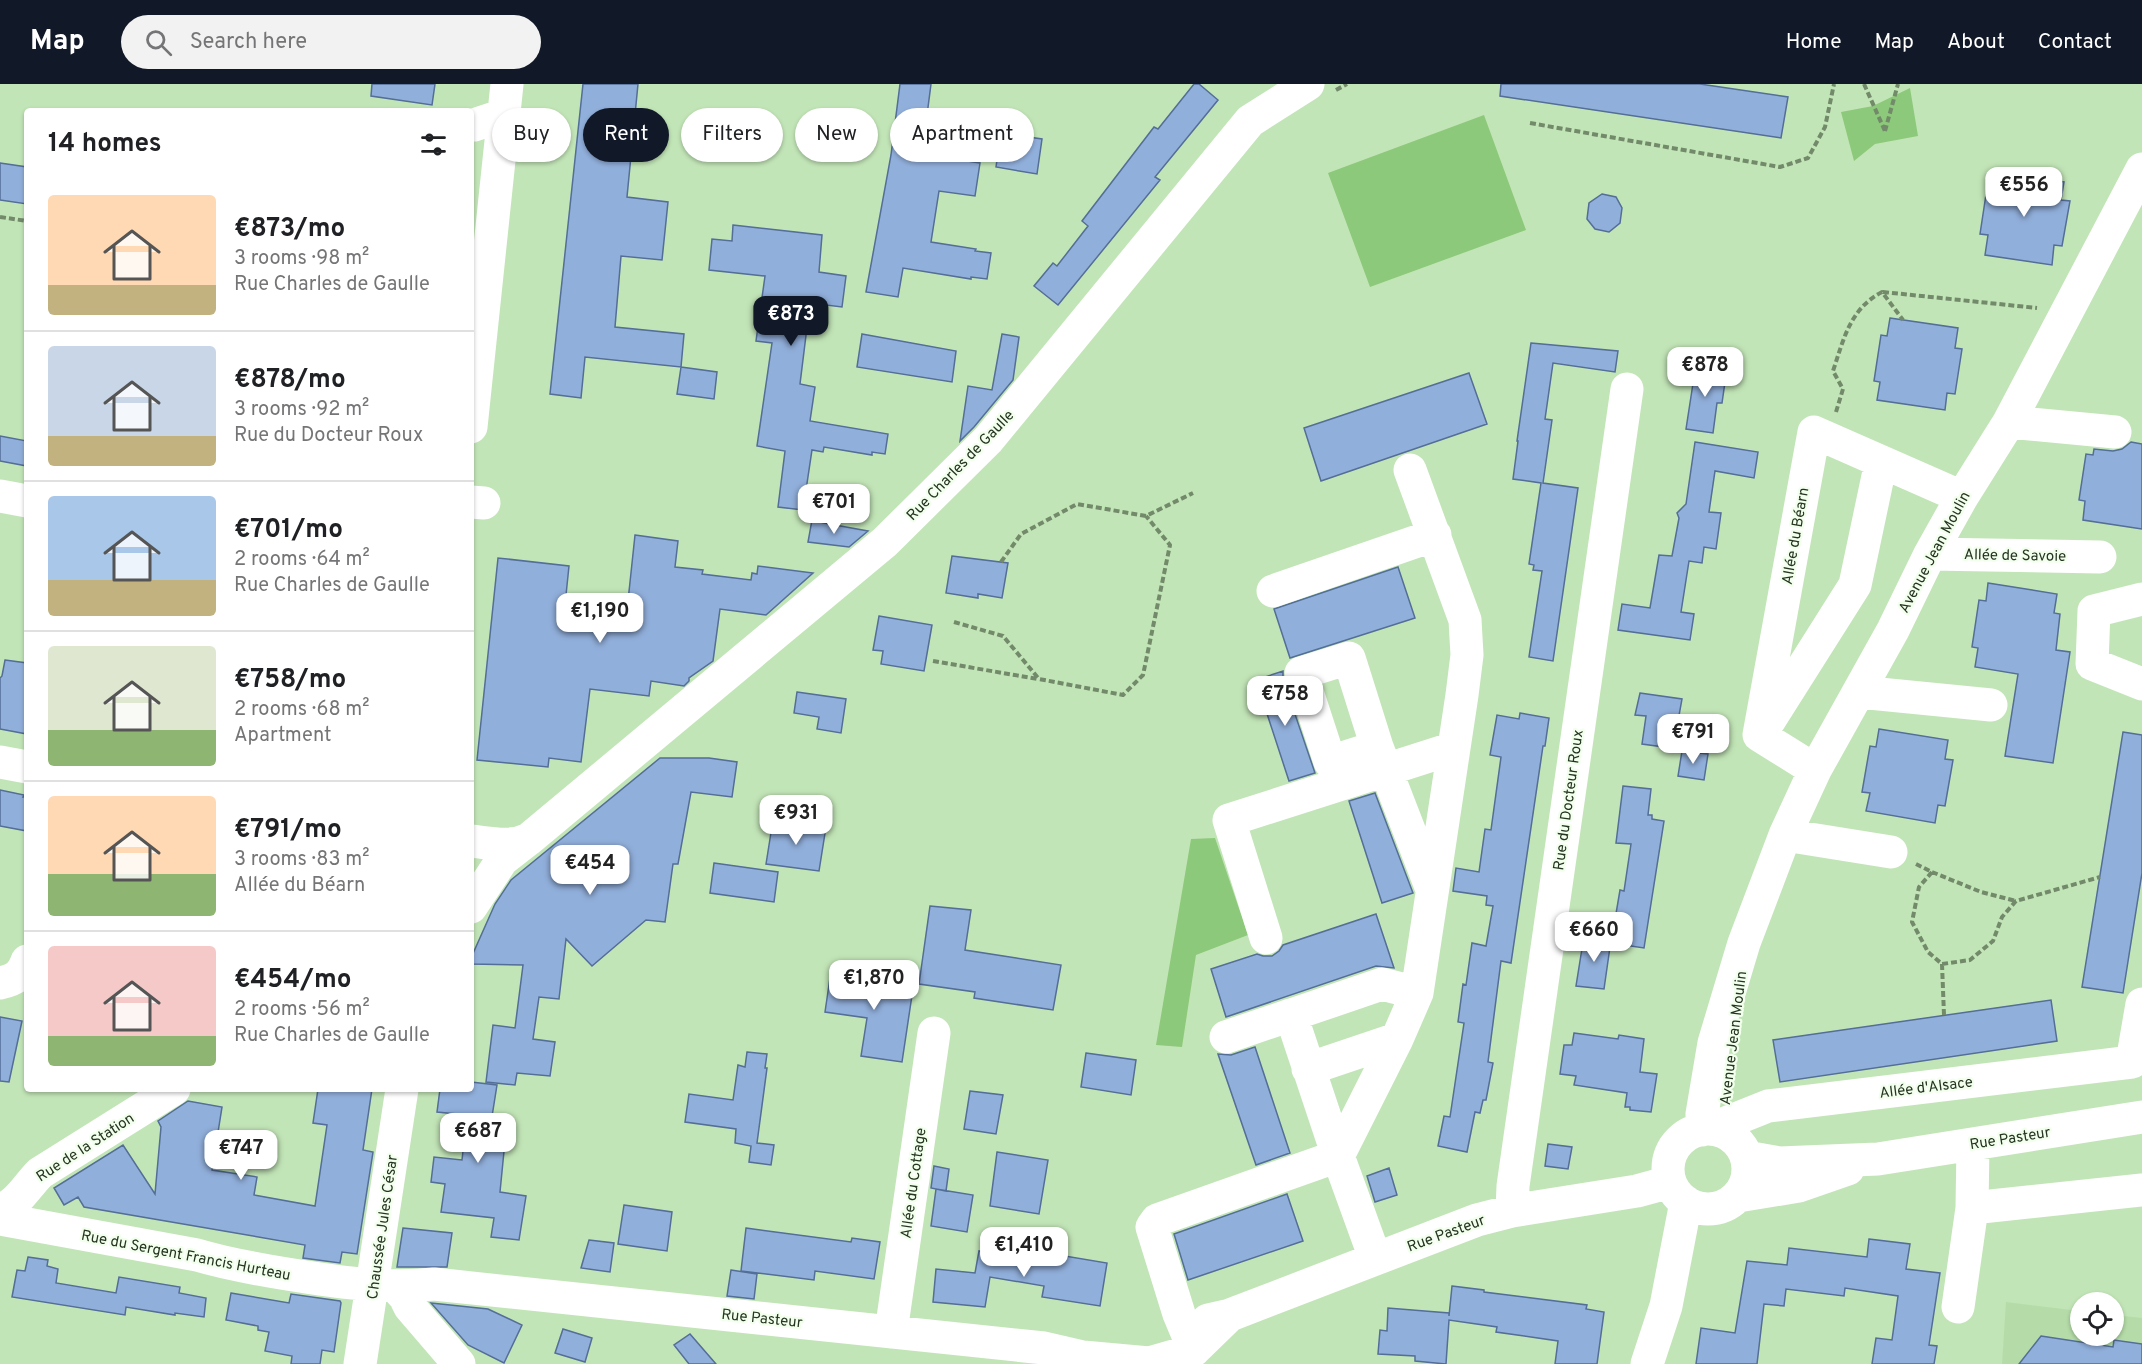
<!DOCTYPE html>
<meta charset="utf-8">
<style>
body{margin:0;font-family:Overpass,sans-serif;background:#f2f2f2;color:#202124;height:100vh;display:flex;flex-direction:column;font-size:22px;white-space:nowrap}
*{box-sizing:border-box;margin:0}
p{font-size:20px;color:#757577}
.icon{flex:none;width:33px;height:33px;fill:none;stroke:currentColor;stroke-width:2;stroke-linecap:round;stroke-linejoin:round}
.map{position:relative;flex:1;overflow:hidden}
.panel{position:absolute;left:24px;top:24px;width:450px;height:984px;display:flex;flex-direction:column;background:#fff;border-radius:6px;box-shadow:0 2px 4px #0004}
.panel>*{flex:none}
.hud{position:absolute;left:492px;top:24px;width:570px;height:54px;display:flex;gap:12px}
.buttons{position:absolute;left:2070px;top:1208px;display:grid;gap:12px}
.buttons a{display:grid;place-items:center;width:54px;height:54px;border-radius:50%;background:#fff;box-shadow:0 2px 4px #0004;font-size:30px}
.price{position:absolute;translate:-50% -51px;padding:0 14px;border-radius:12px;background:#fff;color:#222;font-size:20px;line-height:39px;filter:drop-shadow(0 2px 3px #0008)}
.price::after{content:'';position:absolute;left:50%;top:36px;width:18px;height:14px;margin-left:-9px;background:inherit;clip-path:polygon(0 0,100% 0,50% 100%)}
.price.current{background:#111827;color:#fff}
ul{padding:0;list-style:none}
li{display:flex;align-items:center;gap:18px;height:150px;padding:0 24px}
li+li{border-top:2px solid #e0e0e0}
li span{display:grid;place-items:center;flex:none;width:168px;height:120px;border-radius:6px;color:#555}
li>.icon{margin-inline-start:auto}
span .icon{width:72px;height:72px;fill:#fffc;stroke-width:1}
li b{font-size:26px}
h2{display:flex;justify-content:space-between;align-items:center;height:72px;padding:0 24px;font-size:26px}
.chip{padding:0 21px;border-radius:27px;background:#fff;box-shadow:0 2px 4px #0004;font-size:21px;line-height:54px}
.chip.current{background:#111827;color:#fff}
header{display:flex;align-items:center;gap:36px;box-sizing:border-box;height:84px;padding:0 30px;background:#111827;color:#fff}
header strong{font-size:28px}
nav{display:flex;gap:33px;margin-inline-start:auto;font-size:21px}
.search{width:420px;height:54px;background:#f2f2f2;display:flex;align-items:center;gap:15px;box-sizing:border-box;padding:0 21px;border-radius:33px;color:#757577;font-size:22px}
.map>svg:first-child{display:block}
</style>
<header>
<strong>Map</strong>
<div class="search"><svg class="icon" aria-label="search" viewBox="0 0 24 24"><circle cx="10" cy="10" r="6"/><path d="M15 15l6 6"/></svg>Search here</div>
<nav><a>Home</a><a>Map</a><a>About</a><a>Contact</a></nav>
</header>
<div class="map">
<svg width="2142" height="1280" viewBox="0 0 2142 1280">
<rect width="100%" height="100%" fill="#c2e5b7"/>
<path fill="#b5dca8" d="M 2006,1218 L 2080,1227 L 2080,1251 L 2114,1251 L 2114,1231 L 2142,1234 L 2142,1280 L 2002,1280 Z"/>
<path fill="#8dc97a" d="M 1910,4 L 1918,52 L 1875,60 L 1854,77 L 1841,28 L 1873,22 Z
M 1484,31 L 1526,146 L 1370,203 L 1328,89 Z
M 1215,754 L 1248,851 L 1196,871 L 1182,963 L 1156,961 L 1191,755 Z"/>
<path fill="#91afdb" stroke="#536e97" stroke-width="1.5" d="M 372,0 L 435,0 L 432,21 L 371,12 Z
M 583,0 L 638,0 L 627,113 L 668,118 L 662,176 L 621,172 L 615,243 L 684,250 L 681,283 L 585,273 L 581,314 L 550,310 Z
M 900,0 L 931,0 L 922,70 L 980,79 L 975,112 L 939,107 L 931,158 L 976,165 L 975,167 L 991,169 L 987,195 L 971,193 L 971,195 L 903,184 L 898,213 L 866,208 L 891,71 Z
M 1194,0 L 1199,0 L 1218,16 L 1155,93 L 1160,96 L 1058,221 L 1034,202 L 1053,179 L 1057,182 L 1088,142 L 1082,137 L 1154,43 L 1158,45 Z
M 1501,0 L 1700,0 L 1788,13 L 1781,54 L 1500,12 Z
M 1001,49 L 1042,55 L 1037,90 L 996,83 Z
M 0,79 L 27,83 L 27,120 L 0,116 Z
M 1997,88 L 2064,98 L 2061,116 L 2070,117 L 2062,162 L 2054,161 L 2052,181 L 1985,171 L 1988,151 L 1980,150 L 1987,104 L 1994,106 Z
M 1602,110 L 1616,113 L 1622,124 L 1620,139 L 1609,148 L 1595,145 L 1587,135 L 1589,119 Z
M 733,141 L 822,151 L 819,188 L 846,192 L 842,223 L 810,219 L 800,300 L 815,303 L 810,337 L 888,350 L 885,370 L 872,368 L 872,371 L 824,363 L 823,368 L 812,366 L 803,426 L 778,423 L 785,367 L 757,362 L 772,259 L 756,257 L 765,192 L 709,186 L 712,155 L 732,157 Z
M 1890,234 L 1958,244 L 1955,264 L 1962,265 L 1955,310 L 1947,309 L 1945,326 L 1877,316 L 1880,298 L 1874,297 L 1881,251 L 1887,252 Z
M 862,250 L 956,267 L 952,298 L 857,283 Z
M 1002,250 L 1019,253 L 1013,296 L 974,343 L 960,357 L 968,302 L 992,306 Z
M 1531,259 L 1618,267 L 1615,288 L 1553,279 L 1545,335 L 1552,336 L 1543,399 L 1578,404 L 1553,577 L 1529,573 L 1542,487 L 1533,486 L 1534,481 L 1529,480 L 1541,399 L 1513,395 L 1518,357 L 1517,357 Z
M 1696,280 L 1722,282 L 1720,297 L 1725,298 L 1722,319 L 1717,319 L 1713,349 L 1686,345 Z
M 681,283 L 717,288 L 714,315 L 677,310 Z
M 1469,289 L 1487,340 L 1321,397 L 1304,344 Z
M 0,352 L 27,357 L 27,382 L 0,377 Z
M 1695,358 L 1758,368 L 1754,394 L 1715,387 L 1709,428 L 1721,429 L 1716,465 L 1704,463 L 1702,479 L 1689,477 L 1681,528 L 1694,530 L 1690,556 L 1618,546 L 1622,520 L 1650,524 L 1659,471 L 1672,472 L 1679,434 L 1677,429 L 1686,420 Z
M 2131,358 L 2142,360 L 2142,445 L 2083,436 L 2085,417 L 2079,416 L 2086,370 L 2093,371 L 2094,365 L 2113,367 L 2122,365 Z
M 812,436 L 824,439 L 868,447 L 849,463 L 808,458 Z
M 635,451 L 678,457 L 675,483 L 703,486 L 702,490 L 751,496 L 752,489 L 757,490 L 758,482 L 813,489 L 766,531 L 720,525 L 713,577 L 689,594 L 689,597 L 684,602 L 651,597 L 649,612 L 590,605 L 581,678 L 549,674 L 548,683 L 477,676 L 498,474 L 569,482 L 566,511 L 628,517 Z
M 952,472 L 1008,479 L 1002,514 L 978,510 L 978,514 L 946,509 Z
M 1398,483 L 1415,534 L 1290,574 L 1274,525 Z
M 1988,499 L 2057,510 L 2054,529 L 2060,530 L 2056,566 L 2070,568 L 2053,679 L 2005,672 L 2018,590 L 1975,583 L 1978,564 L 1972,563 L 1979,516 L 1986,517 Z
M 879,532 L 932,541 L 924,587 L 881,580 L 883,567 L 873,566 Z
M 5,576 L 27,579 L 27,650 L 0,645 L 0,594 L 2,592 Z
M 1283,587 L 1283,595 L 1315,689 L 1289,697 L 1256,596 Z
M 797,608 L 846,615 L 841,649 L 817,645 L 819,633 L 794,629 Z
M 1640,609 L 1682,615 L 1678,637 L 1682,637 L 1678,665 L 1642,660 L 1646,632 L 1635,631 Z
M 1520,629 L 1549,634 L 1545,662 L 1543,662 L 1511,879 L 1501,877 L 1488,978 L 1493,979 L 1486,1016 L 1483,1016 L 1480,1029 L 1475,1028 L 1467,1068 L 1438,1062 L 1444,1032 L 1450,1033 L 1464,939 L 1458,938 L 1463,900 L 1466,901 L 1472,859 L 1486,862 L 1493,822 L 1486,821 L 1487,812 L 1453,807 L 1456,784 L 1479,788 L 1485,745 L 1491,746 L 1501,673 L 1490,671 L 1497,631 L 1519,635 Z
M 1879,645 L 1948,656 L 1945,675 L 1953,676 L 1945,722 L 1938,721 L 1935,739 L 1866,727 L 1870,709 L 1862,708 L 1870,662 L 1876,663 Z
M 2123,648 L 2142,651 L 2142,789 L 2123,909 L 2082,903 Z
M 1682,667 L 1708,670 L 1704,696 L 1678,692 Z
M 660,674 L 709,674 L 737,678 L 732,713 L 691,708 L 678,780 L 673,780 L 665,838 L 646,836 L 592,882 L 566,855 L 559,915 L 539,913 L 533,955 L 555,958 L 550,992 L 517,989 L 515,1001 L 486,998 L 493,941 L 515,944 L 523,881 L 471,880 L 471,874 L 495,820 L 511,796 Z
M 1623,702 L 1651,705 L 1648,731 L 1652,731 L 1652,735 L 1664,737 L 1644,864 L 1611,859 L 1620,806 L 1624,807 L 1631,760 L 1616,759 Z
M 0,706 L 24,711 L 23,713 L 27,713 L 27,747 L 0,742 Z
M 1375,709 L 1413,809 L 1382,819 L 1349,717 Z
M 773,736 L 826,743 L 819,787 L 766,780 Z
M 714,779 L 778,788 L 774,818 L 710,809 Z
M 930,822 L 971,826 L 965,866 L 1061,881 L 1053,926 L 974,914 L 975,908 L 919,900 Z
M 1376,830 L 1394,884 L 1376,882 L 1226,933 L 1211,885 L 1257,870 L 1263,872 L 1272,872 L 1279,867 L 1283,861 Z
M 1584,852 L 1611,856 L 1604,905 L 1576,902 Z
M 831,887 L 914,898 L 902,978 L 861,972 L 867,934 L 825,928 Z
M 2051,916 L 2057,957 L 1780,998 L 1773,956 Z
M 0,933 L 22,937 L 9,998 L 0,997 Z
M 1574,949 L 1618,955 L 1619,951 L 1644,955 L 1640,988 L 1657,990 L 1651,1028 L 1630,1026 L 1630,1023 L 1625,1023 L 1627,1009 L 1574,1001 L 1576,992 L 1560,990 L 1564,961 L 1572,961 Z
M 1255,963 L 1290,1069 L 1256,1081 L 1218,970 L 1231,971 Z
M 747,968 L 767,970 L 765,984 L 767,984 L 757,1059 L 774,1061 L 771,1081 L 749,1078 L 751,1062 L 735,1059 L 736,1045 L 685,1038 L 689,1010 L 733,1016 L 738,981 L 745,983 Z
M 1086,969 L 1136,976 L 1131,1011 L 1081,1003 Z
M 471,998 L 497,1001 L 490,1045 L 506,1047 L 500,1108 L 526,1112 L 519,1156 L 491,1153 L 494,1134 L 441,1128 L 445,1100 L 431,1098 L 434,1073 L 462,1076 L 467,1031 L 437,1028 L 440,1005 L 471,1005 Z
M 318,1005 L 372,1005 L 363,1066 L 373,1068 L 357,1170 L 342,1168 L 340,1179 L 303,1174 L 305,1161 L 84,1123 L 78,1113 L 64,1121 L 54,1104 L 123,1061 L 155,1110 L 161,1043 L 158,1037 L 188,1017 L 222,1023 L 212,1086 L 257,1093 L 254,1111 L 315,1122 L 327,1041 L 313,1039 Z
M 970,1007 L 1003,1011 L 996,1050 L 964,1045 Z
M 1548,1060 L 1572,1063 L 1568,1085 L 1545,1082 Z
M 997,1068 L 1048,1076 L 1039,1130 L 990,1122 Z
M 934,1082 L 949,1085 L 946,1107 L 931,1104 Z
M 1389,1084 L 1397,1111 L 1375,1118 L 1367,1092 Z
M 936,1105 L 973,1111 L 967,1148 L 931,1142 Z
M 1287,1110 L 1303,1157 L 1188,1196 L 1174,1150 Z
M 624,1121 L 672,1128 L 667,1167 L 618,1160 Z
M 403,1144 L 452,1149 L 447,1183 L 397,1183 Z
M 746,1144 L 851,1158 L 852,1154 L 880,1158 L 874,1195 L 815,1187 L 814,1196 L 741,1187 Z
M 1869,1155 L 1910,1160 L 1906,1185 L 1940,1189 L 1929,1261 L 1937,1262 L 1934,1280 L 1872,1280 L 1876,1254 L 1892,1256 L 1898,1212 L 1845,1204 L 1844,1212 L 1786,1205 L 1784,1222 L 1764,1220 L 1757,1280 L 1696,1280 L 1701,1244 L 1735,1249 L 1747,1177 L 1787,1181 L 1789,1164 L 1867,1173 Z
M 589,1156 L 614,1159 L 610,1188 L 581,1184 Z
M 1017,1164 L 1107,1179 L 1100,1222 L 1042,1213 L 1044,1202 L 990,1193 L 985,1223 L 933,1218 L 936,1185 L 975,1189 L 979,1167 L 1016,1174 Z
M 28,1173 L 48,1176 L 47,1182 L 58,1185 L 56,1199 L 116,1209 L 119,1193 L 180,1203 L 179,1209 L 206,1214 L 204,1233 L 175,1229 L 175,1231 L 126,1223 L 125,1231 L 12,1213 L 17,1186 L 25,1187 Z
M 731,1186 L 757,1190 L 754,1215 L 727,1212 Z
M 1452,1202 L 1484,1206 L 1484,1208 L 1587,1221 L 1586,1225 L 1604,1228 L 1597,1280 L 1555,1280 L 1558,1257 L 1496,1248 L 1497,1243 L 1449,1236 L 1446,1280 L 1415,1277 L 1415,1272 L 1378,1270 L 1380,1246 L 1387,1247 L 1388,1224 L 1449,1229 L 1449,1232 Z
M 231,1209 L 289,1219 L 291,1210 L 340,1217 L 341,1219 L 334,1268 L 322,1266 L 320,1280 L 291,1280 L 292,1272 L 265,1267 L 269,1248 L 258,1246 L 258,1242 L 226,1236 Z
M 431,1219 L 488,1225 L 522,1241 L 504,1279 L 468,1261 Z
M 563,1245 L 592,1254 L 585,1278 L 555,1269 Z
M 690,1250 L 716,1280 L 689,1280 L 674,1261 Z
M 2041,1252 L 2113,1263 L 2114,1256 L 2142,1260 L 2142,1280 L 2019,1280 Z"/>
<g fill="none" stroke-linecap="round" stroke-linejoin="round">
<path stroke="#728a6a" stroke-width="4" stroke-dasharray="6 3" stroke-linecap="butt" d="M 1864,0 L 1885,47
M 1336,6 L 1347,0
M 1530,39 L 1780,83 L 1808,74 L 1825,43 L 1834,0
M 1885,47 L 1898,0
M 0,133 L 27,137
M 1883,208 L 2037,224
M 1836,328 L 1843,305 L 1833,287 C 1844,254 1850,225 1882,208 L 1903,236
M 1001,478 L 1021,450 L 1077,420 L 1146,432 L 1193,409
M 954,538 L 1003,552 L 1039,595 L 1123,611 L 1143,591 L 1170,461 L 1146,432
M 933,577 L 1038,595
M 1916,780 L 1932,788 L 1919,803 L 1912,838 L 1928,868 L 1942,880 L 1970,876 L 1993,857 L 2002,833 L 2016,817 L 2100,793
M 1932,788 L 1981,808 L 2016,817
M 1942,880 L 1944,931"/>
<path stroke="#fff" stroke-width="33" d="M 474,41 L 504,31
M 2009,338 L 2115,348
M 471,343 L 507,0
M 0,412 L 27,417
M 471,418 L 484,419
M 1930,470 L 2100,473
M 1273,507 L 1435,451
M 2142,515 L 2094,527 L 2092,580 L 2142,600
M 1859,608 L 1991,621
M 1769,637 L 1855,501 L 1881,378
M 1377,663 L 1330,678 L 1301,589 L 1349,574 L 1377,663 L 1431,803
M 0,678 L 27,683
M 1815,686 L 1759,651 L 1814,348 L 1962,413
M 1785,751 L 1891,768
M 471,757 C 491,759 511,764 529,755 L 885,458 L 988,356 L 1250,37 L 1308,0
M 471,823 L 502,776 L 529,755
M 1266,854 L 1229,736 L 1454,664
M 0,899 C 15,896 22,891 27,877
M 1226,953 L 1291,931
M 1308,985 L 1397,955
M 1723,1040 L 1768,1022 L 2132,978 L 2142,920
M1668 1085a40 40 0 1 1 80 0a40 40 0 1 1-80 0Z
M 1702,1046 L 1702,1030 L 1714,959 L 1744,859 L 1785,751 L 1815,686 L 1893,546 L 1930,470 L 1962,413 L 2009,338 L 2142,85
M 1973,1061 L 1972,1124 L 2142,1106
M 1746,1073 L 1780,1079 L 1878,1075 L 2142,1033
M 1738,1112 L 1799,1102 L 1848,1085
M 0,1126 C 19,1119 26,1103 40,1089 L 174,1005
M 1512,1127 L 1513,1102 L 1627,305
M 0,1135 L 197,1171 C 227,1180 256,1185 287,1190 C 336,1198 385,1205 434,1200 L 1044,1264 L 1083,1273 L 1149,1279 L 1194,1266 L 1230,1231
M 1375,1174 L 1338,1072 L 1397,955 L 1417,909 L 1462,611 L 1467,571 L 1465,536 L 1410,386
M 395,1202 L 405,1213 L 410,1223 L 459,1280
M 1958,1223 L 1972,1124
M 1208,1236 L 1230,1231 L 1477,1136 L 1512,1127 L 1637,1107 L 1670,1098
M 891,1248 L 934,949
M 1194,1266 L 1179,1230 L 1152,1143 L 1157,1136 L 1338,1072 L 1291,931 L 1382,900 L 1417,909
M 360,1280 L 402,1005
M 1647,1280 L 1666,1222 L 1686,1118"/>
</g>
<g text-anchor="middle" stroke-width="4.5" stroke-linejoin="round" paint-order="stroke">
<g font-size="15" fill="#263422" stroke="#f1ffec">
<text transform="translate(960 381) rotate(-46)" y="5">Rue Charles de Gaulle</text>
<text transform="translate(1795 452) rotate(-80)" y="5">Allée du Béarn</text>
<text transform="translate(1934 468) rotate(-62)" y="5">Avenue Jean Moulin</text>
<text transform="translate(2015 471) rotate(1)" y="5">Allée de Savoie</text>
<text transform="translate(1568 716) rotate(-82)" y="5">Rue du Docteur Roux</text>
<text transform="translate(1733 954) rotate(-83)" y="5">Avenue Jean Moulin</text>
<text transform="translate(1926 1003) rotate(-7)" y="5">Allée d'Alsace</text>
<text transform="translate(2010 1054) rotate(-9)" y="5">Rue Pasteur</text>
<text transform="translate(85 1063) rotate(-33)" y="5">Rue de la Station</text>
<text transform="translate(913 1099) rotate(-82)" y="5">Allée du Cottage</text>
<text transform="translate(382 1143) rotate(-82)" y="5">Chaussée Jules César</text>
<text transform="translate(1446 1149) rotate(-20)" y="5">Rue Pasteur</text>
<text transform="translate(186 1171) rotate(11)" y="5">Rue du Sergent Francis Hurteau</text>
<text transform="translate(762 1234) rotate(6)" y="5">Rue Pasteur</text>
</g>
</g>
</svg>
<div class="buttons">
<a><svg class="icon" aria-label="locate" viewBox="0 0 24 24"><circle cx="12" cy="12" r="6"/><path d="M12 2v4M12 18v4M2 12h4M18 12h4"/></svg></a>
</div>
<b class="price" style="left:2024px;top:134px">€556</b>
<b class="price current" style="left:791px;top:263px">€873</b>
<b class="price" style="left:1705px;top:314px">€878</b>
<b class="price" style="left:834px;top:451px">€701</b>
<b class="price" style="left:600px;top:560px">€1,190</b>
<b class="price" style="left:1285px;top:643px">€758</b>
<b class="price" style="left:1693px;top:681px">€791</b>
<b class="price" style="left:796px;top:762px">€931</b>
<b class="price" style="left:590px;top:812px">€454</b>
<b class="price" style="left:1594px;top:879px">€660</b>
<b class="price" style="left:874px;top:927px">€1,870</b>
<b class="price" style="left:478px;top:1080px">€687</b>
<b class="price" style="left:241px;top:1097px">€747</b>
<b class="price" style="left:1024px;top:1194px">€1,410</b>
<div class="hud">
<a class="chip">Buy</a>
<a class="chip current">Rent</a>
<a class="chip">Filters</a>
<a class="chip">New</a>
<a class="chip">Apartment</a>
</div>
<section class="panel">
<h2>14 homes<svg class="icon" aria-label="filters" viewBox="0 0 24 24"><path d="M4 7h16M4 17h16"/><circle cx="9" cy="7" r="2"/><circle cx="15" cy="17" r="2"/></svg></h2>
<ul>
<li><span style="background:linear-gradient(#ffd9b3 75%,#c2b280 0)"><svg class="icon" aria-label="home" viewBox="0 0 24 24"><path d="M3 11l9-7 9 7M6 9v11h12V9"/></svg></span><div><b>€873/mo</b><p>3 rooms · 98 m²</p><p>Rue Charles de Gaulle</p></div></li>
<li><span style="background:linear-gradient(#c9d6e8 75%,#c2b280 0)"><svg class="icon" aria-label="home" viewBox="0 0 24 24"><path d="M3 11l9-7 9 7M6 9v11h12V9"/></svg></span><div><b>€878/mo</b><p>3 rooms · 92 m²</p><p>Rue du Docteur Roux</p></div></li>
<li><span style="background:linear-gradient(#a9c7e8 70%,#c2b280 0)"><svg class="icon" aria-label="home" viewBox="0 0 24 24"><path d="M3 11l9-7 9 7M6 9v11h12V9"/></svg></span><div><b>€701/mo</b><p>2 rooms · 64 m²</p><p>Rue Charles de Gaulle</p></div></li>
<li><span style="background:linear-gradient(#dfe7d0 70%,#8fb573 0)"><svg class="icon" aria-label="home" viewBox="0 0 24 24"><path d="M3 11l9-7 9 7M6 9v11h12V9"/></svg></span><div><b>€758/mo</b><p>2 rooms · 68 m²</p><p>Apartment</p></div></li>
<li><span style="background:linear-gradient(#ffd9b3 65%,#8fb573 0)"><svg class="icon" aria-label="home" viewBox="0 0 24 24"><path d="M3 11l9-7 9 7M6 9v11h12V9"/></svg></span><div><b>€791/mo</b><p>3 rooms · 83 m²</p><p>Allée du Béarn</p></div></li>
<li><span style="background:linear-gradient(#f6c9c9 75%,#8fb573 0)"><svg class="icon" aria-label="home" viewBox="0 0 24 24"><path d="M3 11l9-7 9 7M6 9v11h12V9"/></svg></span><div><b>€454/mo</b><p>2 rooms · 56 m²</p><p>Rue Charles de Gaulle</p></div></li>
</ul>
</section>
</div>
